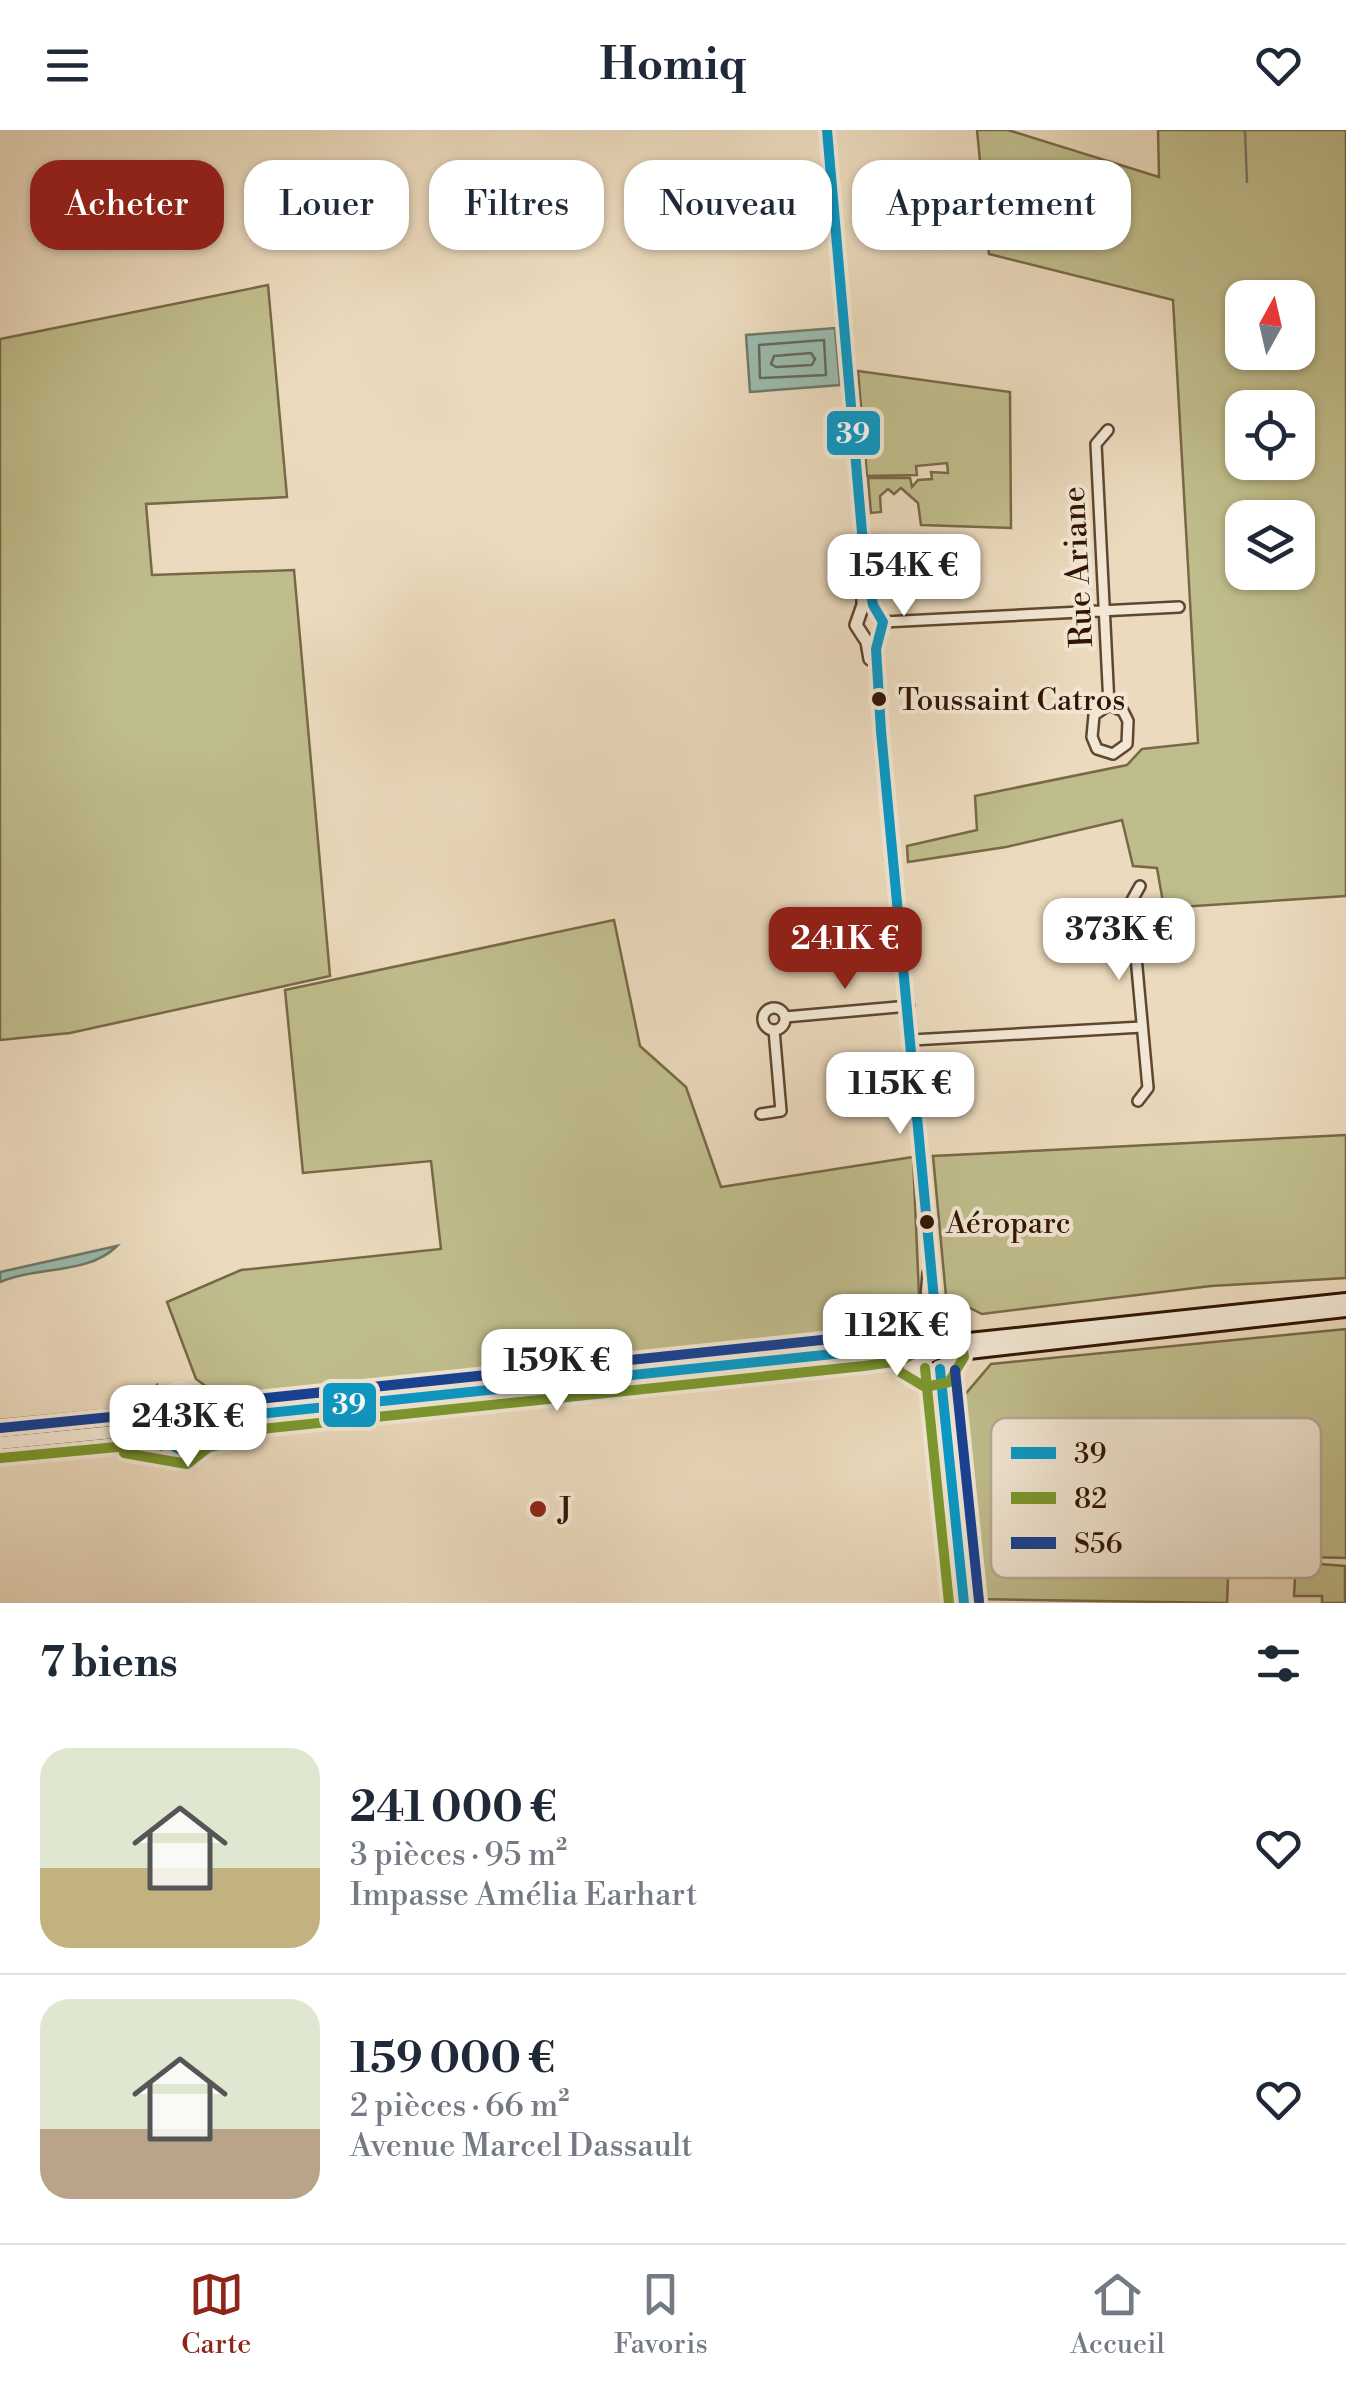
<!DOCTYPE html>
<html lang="fr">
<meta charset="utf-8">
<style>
body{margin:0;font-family:"Libre Bodoni",serif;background:#f6f6f7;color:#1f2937;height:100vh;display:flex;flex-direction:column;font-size:38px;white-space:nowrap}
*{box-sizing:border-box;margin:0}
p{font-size:32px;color:#747a83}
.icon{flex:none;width:55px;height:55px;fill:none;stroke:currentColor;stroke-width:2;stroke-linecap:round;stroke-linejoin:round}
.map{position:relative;height:1473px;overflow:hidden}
.panel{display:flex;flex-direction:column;background:#fff;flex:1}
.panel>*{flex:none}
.banner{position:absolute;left:30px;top:30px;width:1288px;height:90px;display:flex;gap:20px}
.needle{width:65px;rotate:8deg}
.buttons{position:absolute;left:1225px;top:150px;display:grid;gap:20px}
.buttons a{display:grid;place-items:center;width:90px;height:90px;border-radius:20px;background:#fff;box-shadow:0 2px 8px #0004;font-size:50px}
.price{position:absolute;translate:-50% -85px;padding:0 22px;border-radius:20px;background:#fff;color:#222;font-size:32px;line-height:65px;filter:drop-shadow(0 2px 5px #0008)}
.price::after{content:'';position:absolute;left:50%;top:60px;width:30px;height:22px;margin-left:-15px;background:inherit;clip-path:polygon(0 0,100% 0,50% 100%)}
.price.current{background:#8f2418;color:#fff}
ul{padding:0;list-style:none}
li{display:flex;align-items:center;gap:30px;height:250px;padding:0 40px}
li+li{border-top:2px solid #e0e1e3}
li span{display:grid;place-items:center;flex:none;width:280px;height:200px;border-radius:30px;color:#555}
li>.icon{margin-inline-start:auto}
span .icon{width:120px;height:120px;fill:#fffc;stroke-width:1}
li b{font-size:42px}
h2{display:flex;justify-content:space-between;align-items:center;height:120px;padding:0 40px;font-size:42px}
.chip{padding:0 35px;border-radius:30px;background:#fff;box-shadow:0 2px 8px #0004;font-size:35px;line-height:90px}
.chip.current{background:#8f2418;color:#fff}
header{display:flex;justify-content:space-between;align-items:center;height:130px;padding:0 40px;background:#fff;font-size:45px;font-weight:700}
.menu{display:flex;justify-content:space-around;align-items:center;height:140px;border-top:2px solid #e0e1e3;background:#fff;font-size:28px;color:#747a83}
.menu a{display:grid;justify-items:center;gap:5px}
.menu .current{color:#8f2418}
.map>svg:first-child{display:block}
</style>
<header><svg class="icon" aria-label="menu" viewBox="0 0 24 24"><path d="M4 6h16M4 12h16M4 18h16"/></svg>Homiq<svg class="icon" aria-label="heart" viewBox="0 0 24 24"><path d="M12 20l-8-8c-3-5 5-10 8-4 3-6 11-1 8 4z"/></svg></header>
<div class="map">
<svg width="1346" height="1473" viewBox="0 0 1346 1473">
<rect width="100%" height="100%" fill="#ebdabd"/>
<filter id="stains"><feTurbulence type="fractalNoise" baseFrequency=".002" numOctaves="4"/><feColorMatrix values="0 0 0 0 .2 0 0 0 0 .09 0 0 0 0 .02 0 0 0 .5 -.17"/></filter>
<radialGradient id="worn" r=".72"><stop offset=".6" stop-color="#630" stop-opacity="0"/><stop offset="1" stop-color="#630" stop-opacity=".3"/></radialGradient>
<path fill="#c0bd8c" stroke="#796847" stroke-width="2.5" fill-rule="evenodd" d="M 977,0 L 1008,0 L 1159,47 L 1158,0 L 1346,0 L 1346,766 L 1164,778 L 1157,738 L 1133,736 L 1122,690 L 1006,717 L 908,732 L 907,716 L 977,700 L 975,666 L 1127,635 L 1142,619 L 1198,613 L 1173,170 L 989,124 ZM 1242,168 L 1298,168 L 1298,222 L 1242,222 ZM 1242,278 L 1298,278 L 1298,332 L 1242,332 ZM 1242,388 L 1298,388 L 1298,442 L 1242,442 Z
M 268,155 L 287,367 L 146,374 L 152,445 L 294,440 L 330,846 L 70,903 L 0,910 L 0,209 Z
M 858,241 L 1010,262 L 1011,398 L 921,395 L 918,373 L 901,358 L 894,364 L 888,359 L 880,366 L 881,382 L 871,383 L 868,348 L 910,348 L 912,357 L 918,350 L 932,349 L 931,342 L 948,343 L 947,333 L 916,336 L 917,345 L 867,346 Z
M 614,790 L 640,916 L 686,957 L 721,1057 L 913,1027 L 919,1165 L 898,1175 L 874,1200 L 230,1274 L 196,1249 L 167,1172 L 241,1140 L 441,1119 L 431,1031 L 303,1043 L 285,860 Z
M 1346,1005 L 1346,1148 L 1211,1156 L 982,1184 L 946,1166 L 933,1026 Z
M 1346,1199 L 1346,1428 L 1229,1425 L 1227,1473 L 974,1469 L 952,1280 L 991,1234 Z
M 157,1255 L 159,1265 L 139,1286 L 0,1301 L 0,1290 L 135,1277 Z
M167 1297a14 14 0 1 1 28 0a14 14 0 1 1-28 0Z
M 1306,1433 L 1345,1436 L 1345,1473 L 1322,1473 L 1322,1466 L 1294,1466 L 1295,1447 Z"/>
<path fill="#99bbad" stroke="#707869" stroke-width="2.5" d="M 835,198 L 840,255 L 750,262 L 746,205 Z
M 117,1116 C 88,1145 36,1136 0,1152 L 0,1142 Z"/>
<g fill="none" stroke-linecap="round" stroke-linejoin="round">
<path stroke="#666858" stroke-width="2.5" d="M 824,210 L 826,245 L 760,248 L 759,215 Z
M 811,223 L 815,229 L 812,235 L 776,237 L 771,234 L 774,226 Z"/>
<path stroke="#707869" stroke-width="2.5" d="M 1245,0 L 1247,52"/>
<g stroke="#604631" stroke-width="14">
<path id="minor" d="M 1108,300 L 1096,314 L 1109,575 L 1094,585 L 1092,607 L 1097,619 L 1113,624 L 1127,614 L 1128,591 L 1123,581 L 1109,575
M 883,492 L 1179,477
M763 889a11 11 0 1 1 22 0a11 11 0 1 1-22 0Z
M 785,887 L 909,876
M 912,910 L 1142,897
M 1138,971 L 1148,958 L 1131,772 L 1140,756
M 761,984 L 781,981 L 774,900"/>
</g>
<g stroke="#604631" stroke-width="16">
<path id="tertiary" d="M 827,0 L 864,425 L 873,475 L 883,492 L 876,519 L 881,601 L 936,1191 L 946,1208
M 863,459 L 863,475 L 856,495 L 867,512 L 870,529
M 918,1203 L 926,1181 L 929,1143"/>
</g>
<g stroke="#321402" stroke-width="18">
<path id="secondary" d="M 946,1208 L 951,1221 L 944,1236 L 931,1242 L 912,1233 L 910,1213 L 925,1200 L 959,1211 L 1346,1170
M 948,1230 L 960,1223 L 1346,1180
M 940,1239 L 939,1258 L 964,1473
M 923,1241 L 930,1258 L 955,1473
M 611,1257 L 895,1229 L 912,1233
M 202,1303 L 288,1290
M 159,1305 L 167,1315 L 185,1319 L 199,1309 L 202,1294
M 130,1307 L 162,1310
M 0,1313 L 135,1300 L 181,1275 L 210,1287 L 249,1285 L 862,1221 L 897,1216 L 912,1208"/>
</g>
<use href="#minor" stroke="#f2e7d4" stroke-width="9"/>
<use href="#tertiary" stroke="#f2e7d4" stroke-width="11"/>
<use href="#secondary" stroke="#f2e7d4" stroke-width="12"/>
<g stroke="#f2e7d4" stroke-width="18">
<path id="bus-1" d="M 827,0 L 864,425 L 873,475 L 883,492 L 876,519 L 881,601 L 936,1191 L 944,1207
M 940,1239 L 964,1473
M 202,1303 L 195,1313 L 179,1319 L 162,1310 L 158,1295 L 163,1283 L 181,1275 L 210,1287 L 249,1285 L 862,1221 L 897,1216 L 912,1208"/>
</g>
<g stroke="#f2e7d4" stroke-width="18">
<path id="bus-2" d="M 956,1196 L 934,1185 L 908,1191 L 893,1216 L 900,1242 L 925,1257 L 949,1252 L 964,1227 L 960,1203
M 925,1238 L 949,1473
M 124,1323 L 187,1334 L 209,1317 L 242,1310
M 1,1328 L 138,1315 L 182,1292 L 208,1302 L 251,1300 L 864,1236 L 900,1231 L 919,1221"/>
</g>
<g stroke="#f2e7d4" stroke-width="18">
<path id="bus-3" d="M 955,1240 L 979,1471
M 122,1293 L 147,1293 L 180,1304 L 196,1289 L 236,1280
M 0,1298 L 131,1285 L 179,1260 L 213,1272 L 248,1270 L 860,1206 L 905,1195"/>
</g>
<use href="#bus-1" stroke="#0899c8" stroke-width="10"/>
<use href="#bus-2" stroke="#7c982e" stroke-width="10"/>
<use href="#bus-3" stroke="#164194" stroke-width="10"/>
</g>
<g fill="#321402" stroke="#f2e7d4" stroke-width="4">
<circle cx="879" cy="569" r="9"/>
<circle cx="927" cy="1092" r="9"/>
</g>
<circle fill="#8f2418" stroke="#f2e7d4" stroke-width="4" cx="538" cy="1379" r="10"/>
<g text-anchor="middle" stroke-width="8" stroke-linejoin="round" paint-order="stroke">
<g font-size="30" fill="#321402" stroke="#f2e7d4" text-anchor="start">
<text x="898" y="580">Toussaint Catros</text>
<text x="946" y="1103">Aéroparc</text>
</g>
<g font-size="32" fill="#321402" stroke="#f2e7d4">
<text transform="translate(1077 437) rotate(-93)" y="11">Rue Ariane</text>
</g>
<g font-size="32" fill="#321402" stroke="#f2e7d4" text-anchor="start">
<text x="558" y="1390">J</text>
</g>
</g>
<rect x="991" y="1288" width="330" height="160" rx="15" fill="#f2e7d4" stroke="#b8a895" stroke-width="2.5"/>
<rect x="1011" y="1317" width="45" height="12" fill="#0899c8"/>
<rect x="1011" y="1362" width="45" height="12" fill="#7c982e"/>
<rect x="1011" y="1407" width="45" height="12" fill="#164194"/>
<g font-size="28" fill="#321402">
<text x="1074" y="1333">39</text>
<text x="1074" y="1378">82</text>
<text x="1074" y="1423">S56</text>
</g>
<g stroke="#f2e7d4" stroke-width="4">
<rect x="825" y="279" width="57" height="48" rx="10" fill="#0899c8"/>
<rect x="321" y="1251" width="57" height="48" rx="10" fill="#0899c8"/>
</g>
<g font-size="28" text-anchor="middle" font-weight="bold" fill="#fff">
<text x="853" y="313">39</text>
<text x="349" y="1284">39</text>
</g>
<rect width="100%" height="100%" filter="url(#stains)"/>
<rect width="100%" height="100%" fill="url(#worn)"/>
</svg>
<div class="buttons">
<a><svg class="needle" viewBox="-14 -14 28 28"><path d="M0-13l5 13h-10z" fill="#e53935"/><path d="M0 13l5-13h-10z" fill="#747a83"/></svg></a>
<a><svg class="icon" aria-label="locate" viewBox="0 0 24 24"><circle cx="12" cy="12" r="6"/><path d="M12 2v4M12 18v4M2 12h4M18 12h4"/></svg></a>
<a><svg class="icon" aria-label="layers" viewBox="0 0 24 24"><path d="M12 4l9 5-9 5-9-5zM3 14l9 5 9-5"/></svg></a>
</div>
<b class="price" style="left:904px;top:489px">154K €</b>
<b class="price" style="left:1119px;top:853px">373K €</b>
<b class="price current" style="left:845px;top:862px">241K €</b>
<b class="price" style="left:900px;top:1007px">115K €</b>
<b class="price" style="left:897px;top:1249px">112K €</b>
<b class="price" style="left:557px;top:1284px">159K €</b>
<b class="price" style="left:188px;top:1340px">243K €</b>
<div class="banner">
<a class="chip current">Acheter</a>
<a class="chip">Louer</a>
<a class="chip">Filtres</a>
<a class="chip">Nouveau</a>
<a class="chip">Appartement</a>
</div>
</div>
<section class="panel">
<h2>7 biens<svg class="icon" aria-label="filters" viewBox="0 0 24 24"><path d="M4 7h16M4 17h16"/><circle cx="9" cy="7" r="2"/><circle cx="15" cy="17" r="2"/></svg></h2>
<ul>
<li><span style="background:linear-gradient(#dfe7d0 60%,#c2b280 0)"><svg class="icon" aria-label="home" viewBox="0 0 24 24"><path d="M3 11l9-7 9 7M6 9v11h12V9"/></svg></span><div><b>241 000 €</b><p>3 pièces · 95 m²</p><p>Impasse Amélia Earhart</p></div><svg class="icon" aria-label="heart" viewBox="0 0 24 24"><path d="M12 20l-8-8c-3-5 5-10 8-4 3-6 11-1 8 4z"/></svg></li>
<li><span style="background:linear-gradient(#dfe7d0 65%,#b9a48a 0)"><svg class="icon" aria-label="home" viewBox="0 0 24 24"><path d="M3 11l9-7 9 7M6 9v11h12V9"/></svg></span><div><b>159 000 €</b><p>2 pièces · 66 m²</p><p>Avenue Marcel Dassault</p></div><svg class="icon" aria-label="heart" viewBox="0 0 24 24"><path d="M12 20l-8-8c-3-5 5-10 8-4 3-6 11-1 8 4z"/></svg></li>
</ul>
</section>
<nav class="menu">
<a class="current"><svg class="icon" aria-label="map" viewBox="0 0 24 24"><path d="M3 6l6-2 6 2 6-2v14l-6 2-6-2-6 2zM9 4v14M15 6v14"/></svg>Carte</a>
<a><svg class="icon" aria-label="saved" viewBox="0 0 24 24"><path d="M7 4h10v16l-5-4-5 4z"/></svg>Favoris</a>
<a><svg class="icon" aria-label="home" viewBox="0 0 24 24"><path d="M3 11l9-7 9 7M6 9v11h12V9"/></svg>Accueil</a>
</nav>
